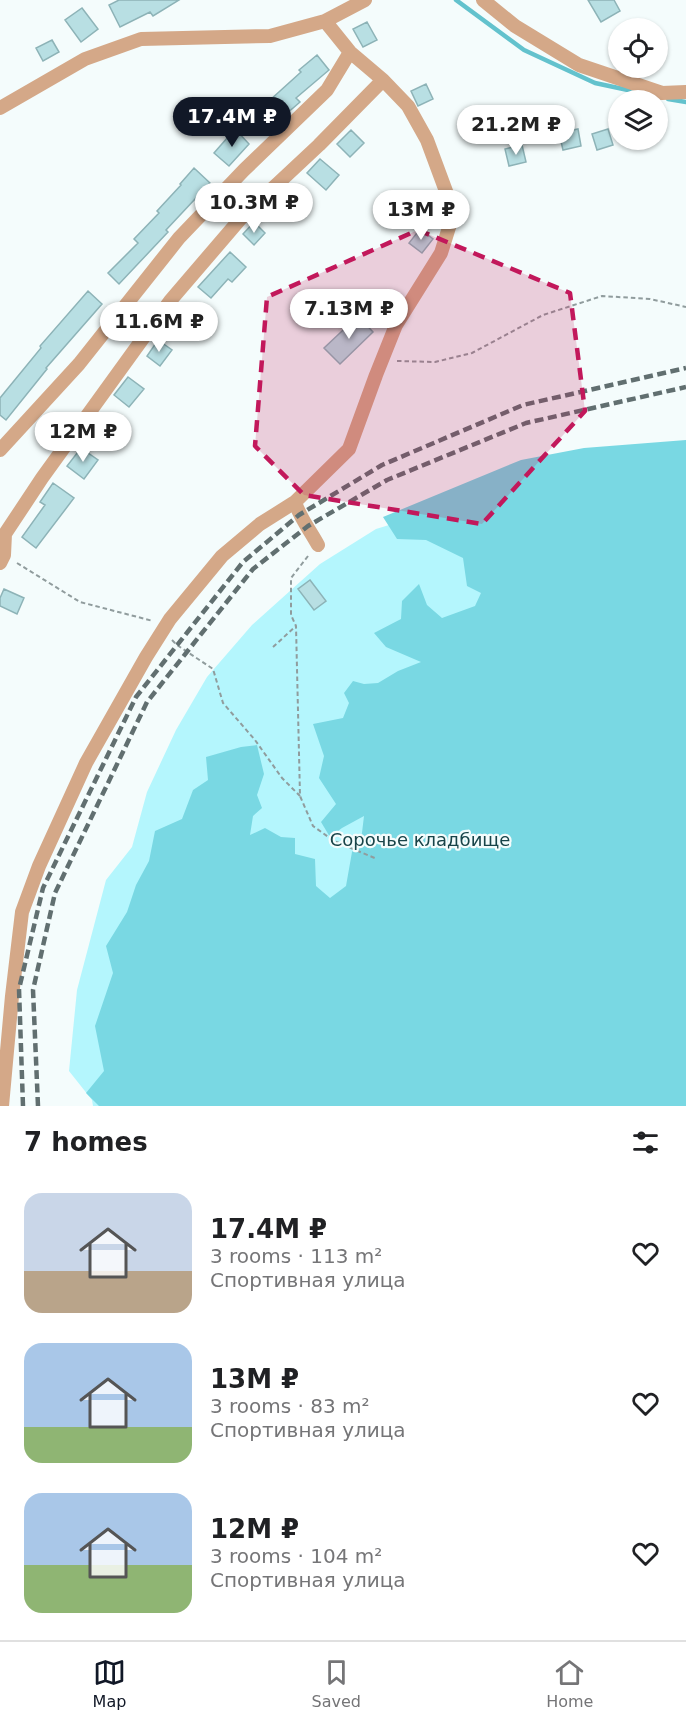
<!DOCTYPE html>
<meta charset="utf-8">
<style>
body{margin:0;font-family:"DejaVu Sans",sans-serif;background:#f6f6f6;color:#202124;height:100vh;display:flex;flex-direction:column;font-size:22px;white-space:nowrap}
*{box-sizing:border-box;margin:0}
p{font-size:20px;color:#757577}
.icon{flex:none;width:33px;height:33px;fill:none;stroke:currentColor;stroke-width:2;stroke-linecap:round;stroke-linejoin:round}
.map{position:relative;height:1106px;overflow:hidden}
.details{display:flex;flex-direction:column;background:#fff;flex:1}
.details>*{flex:none}
.tools{position:absolute;left:608px;top:18px;display:grid;gap:12px}
.tools a{display:grid;place-items:center;width:60px;height:60px;border-radius:50%;background:#fff;box-shadow:0 2px 4px #0004;font-size:30px}
.price{position:absolute;translate:-50% -51px;padding:0 14px;border-radius:21px;background:#fff;color:#222;font-size:20px;line-height:39px;filter:drop-shadow(0 2px 3px #0008)}
.price::after{content:'';position:absolute;left:50%;top:36px;width:18px;height:14px;margin-left:-9px;background:inherit;clip-path:polygon(0 0,100% 0,50% 100%)}
.price.on{background:#111827;color:#fff}
ul{padding:0;list-style:none}
li{display:flex;align-items:center;gap:18px;height:150px;padding:0 24px}
li span{display:grid;place-items:center;flex:none;width:168px;height:120px;border-radius:18px;color:#555}
li>.icon{margin-inline-start:auto}
span .icon{width:72px;height:72px;fill:#fffc;stroke-width:1}
li b{font-size:26px}
h2{display:flex;justify-content:space-between;align-items:center;height:72px;padding:0 24px;font-size:26px}
.dock{display:flex;justify-content:space-around;align-items:center;height:84px;border-top:2px solid #e0e0e0;background:#fff;font-size:16px;color:#757577}
.dock a{display:grid;justify-items:center;gap:3px}
.dock .on{color:#111827}
.map>svg:first-child{display:block}
</style>
<div class="map">
<svg width="686" height="1106" viewBox="0 0 686 1106">
<rect width="100%" height="100%" fill="#f4fcfc"/>
<path fill="#b4f6fd" d="M 484,496 L 686,1106 L 93,1106 L 92,1100 L 69,1071 L 77,990 L 106,880 L 132,847 L 147,792 L 176,730 L 207,677 L 252,625 L 320,564 L 376,529 Z"/>
<path fill="#79d8e3" d="M 686,440 L 686,1106 L 99,1106 L 86,1093 L 104,1071 L 95,1026 L 113,973 L 106,946 L 127,912 L 136,885 L 149,861 L 155,831 L 182,819 L 193,790 L 208,780 L 206,757 L 241,747 L 257,745 L 264,774 L 257,795 L 262,808 L 253,816 L 250,835 L 265,828 L 281,837 L 295,838 L 295,854 L 315,859 L 316,886 L 330,898 L 346,886 L 352,852 L 361,841 L 364,816 L 342,828 L 330,837 L 321,822 L 336,804 L 319,778 L 324,756 L 313,724 L 343,718 L 349,703 L 344,693 L 353,681 L 364,684 L 378,683 L 398,671 L 421,662 L 386,647 L 374,633 L 401,619 L 402,601 L 419,584 L 427,605 L 442,618 L 475,606 L 481,593 L 467,586 L 463,558 L 426,540 L 397,539 L 383,517 L 521,460 L 584,448 Z"/>
<g fill="none" stroke-linecap="round" stroke-linejoin="round">
<path stroke="#63c2cd" stroke-width="4.5" d="M 456,0 L 524,50 L 595,83 L 642,93
M 668,99 L 686,102"/>
</g>
<path fill="#b8dfe3" stroke="#8db3b7" stroke-width="1.5" d="M 119,0 L 179,0 L 153,16 L 150,12 L 120,27 L 109,5 Z
M 588,0 L 614,0 L 620,11 L 601,22 Z
M 82,8 L 98,29 L 81,42 L 65,20 Z
M 367,22 L 377,40 L 363,47 L 353,29 Z
M 52,40 L 59,52 L 43,61 L 36,48 Z
M 317,55 L 329,70 L 296,98 L 300,102 L 263,134 L 248,120 L 301,72 L 299,70 Z
M 426,84 L 433,99 L 418,106 L 411,91 Z
M 578,129 L 581,146 L 563,150 L 559,133 Z
M 608,129 L 613,145 L 597,150 L 592,134 Z
M 351,130 L 364,143 L 350,157 L 337,144 Z
M 237,131 L 249,144 L 229,166 L 214,153 L 228,137 L 229,137 Z
M 522,145 L 526,162 L 509,166 L 505,149 Z
M 320,159 L 339,175 L 326,190 L 307,173 Z
M 194,168 L 210,183 L 166,230 L 168,232 L 119,284 L 108,273 L 138,243 L 134,239 L 159,213 L 157,211 L 181,185 L 180,184 Z
M 291,189 L 303,201 L 289,215 L 277,202 Z
M 254,222 L 265,233 L 254,245 L 243,234 Z
M 420,229 L 433,239 L 422,253 L 409,243 Z
M 230,252 L 246,267 L 232,282 L 228,279 L 211,298 L 198,287 Z
M 88,291 L 102,304 L 46,368 L 47,369 L 6,420 L 0,415 L 0,398 L 41,348 L 40,346 Z
M 185,305 L 199,317 L 186,331 L 172,319 Z
M 358,316 L 373,332 L 340,364 L 324,348 Z
M 158,340 L 172,350 L 160,366 L 147,356 Z
M 128,377 L 144,389 L 129,407 L 114,395 Z
M 81,448 L 98,460 L 84,479 L 67,466 Z
M 53,483 L 74,498 L 36,548 L 22,537 L 45,505 L 40,502 Z
M 310,580 L 326,601 L 314,610 L 298,589 Z
M 4,589 L 24,598 L 17,614 L 0,606 L 0,598 Z"/>
<g fill="none" stroke-linecap="round" stroke-linejoin="round">
<path stroke="#909c9d" stroke-width="2" stroke-dasharray="4.5 3" stroke-linecap="butt" d="M 397,361 L 435,362 L 472,353 L 543,315 L 602,296 L 650,299 L 686,307
M 308,556 L 291,578 L 291,615 L 296,626 L 300,796 L 313,826 L 334,841 L 377,859
M 17,563 L 80,602 L 153,621
M 172,640 L 177,645 L 213,669 L 223,703 L 255,740 L 282,778 L 300,796
M 273,647 L 296,626"/>
<path stroke="#d4a888" stroke-width="14" d="M 483,0 L 515,26 L 579,65 L 662,93 L 686,92
M 325,21 L 350,52 L 383,80
M 0,108 L 85,59 L 141,39 L 270,36 L 325,21 L 365,0
M 0,450 L 79,364 L 179,238 L 244,170 L 327,90 L 350,52
M 0,563 L 4,555 L 5,534 L 42,478 L 170,301 L 242,217 L 319,145 L 383,80 L 408,106 L 427,140 L 450,202 L 451,221 L 441,253 L 396,325 L 376,375 L 349,449 L 295,502 C 300,518 310,530 318,545
M 2,1106 L 12,996 L 22,912 L 39,866 L 86,763 L 146,657 L 170,619 L 222,556 L 260,524 L 295,502"/>
<path stroke="#616f70" stroke-width="4.5" stroke-dasharray="9 4.5" stroke-linecap="butt" d="M 23,1106 L 19,989 L 43,888 L 136,697 L 243,562 L 299,515 L 382,465 L 523,405 L 686,368
M 38,1106 L 33,990 L 55,893 L 147,702 L 253,569 L 308,526 L 387,480 L 526,423 L 686,387"/>
</g>
<path fill="#c2185b" fill-opacity="0.2" stroke="#c2185b" stroke-width="4.5" stroke-dasharray="12 8" stroke-linejoin="round" d="M 418,230 L 570,293 L 585,411 L 482,524 L 304,495 L 255,446 L 267,297 Z"/>
<g text-anchor="middle" stroke-width="4.5" stroke-linejoin="round" paint-order="stroke">
<g font-size="18" fill="#184449" stroke="#f4fcfc">
<text x="420" y="846">Сорочье кладбище</text>
</g>
</g>
</svg>
<div class="tools">
<a><svg class="icon" aria-label="locate" viewBox="0 0 24 24"><circle cx="12" cy="12" r="6"/><path d="M12 2v4M12 18v4M2 12h4M18 12h4"/></svg></a>
<a><svg class="icon" aria-label="layers" viewBox="0 0 24 24"><path d="M12 4l9 5-9 5-9-5zM3 14l9 5 9-5"/></svg></a>
</div>
<b class="price on" style="left:232px;top:148px">17.4M ₽</b>
<b class="price" style="left:516px;top:156px">21.2M ₽</b>
<b class="price" style="left:254px;top:234px">10.3M ₽</b>
<b class="price" style="left:421px;top:241px">13M ₽</b>
<b class="price" style="left:349px;top:340px">7.13M ₽</b>
<b class="price" style="left:159px;top:353px">11.6M ₽</b>
<b class="price" style="left:83px;top:463px">12M ₽</b>
</div>
<section class="details">
<h2>7 homes<svg class="icon" aria-label="filters" viewBox="0 0 24 24"><path d="M4 7h16M4 17h16"/><circle cx="9" cy="7" r="2"/><circle cx="15" cy="17" r="2"/></svg></h2>
<ul>
<li><span style="background:linear-gradient(#c9d6e8 65%,#b9a48a 0)"><svg class="icon" aria-label="home" viewBox="0 0 24 24"><path d="M3 11l9-7 9 7M6 9v11h12V9"/></svg></span><div><b>17.4M ₽</b><p>3 rooms · 113 m²</p><p>Спортивная улица</p></div><svg class="icon" aria-label="heart" viewBox="0 0 24 24"><path d="M12 20l-8-8c-3-5 5-10 8-4 3-6 11-1 8 4z"/></svg></li>
<li><span style="background:linear-gradient(#a9c7e8 70%,#8fb573 0)"><svg class="icon" aria-label="home" viewBox="0 0 24 24"><path d="M3 11l9-7 9 7M6 9v11h12V9"/></svg></span><div><b>13M ₽</b><p>3 rooms · 83 m²</p><p>Спортивная улица</p></div><svg class="icon" aria-label="heart" viewBox="0 0 24 24"><path d="M12 20l-8-8c-3-5 5-10 8-4 3-6 11-1 8 4z"/></svg></li>
<li><span style="background:linear-gradient(#a9c7e8 60%,#8fb573 0)"><svg class="icon" aria-label="home" viewBox="0 0 24 24"><path d="M3 11l9-7 9 7M6 9v11h12V9"/></svg></span><div><b>12M ₽</b><p>3 rooms · 104 m²</p><p>Спортивная улица</p></div><svg class="icon" aria-label="heart" viewBox="0 0 24 24"><path d="M12 20l-8-8c-3-5 5-10 8-4 3-6 11-1 8 4z"/></svg></li>
</ul>
</section>
<nav class="dock">
<a class="on"><svg class="icon" aria-label="map" viewBox="0 0 24 24"><path d="M3 6l6-2 6 2 6-2v14l-6 2-6-2-6 2zM9 4v14M15 6v14"/></svg>Map</a>
<a><svg class="icon" aria-label="saved" viewBox="0 0 24 24"><path d="M7 4h10v16l-5-4-5 4z"/></svg>Saved</a>
<a><svg class="icon" aria-label="home" viewBox="0 0 24 24"><path d="M3 11l9-7 9 7M6 9v11h12V9"/></svg>Home</a>
</nav>
